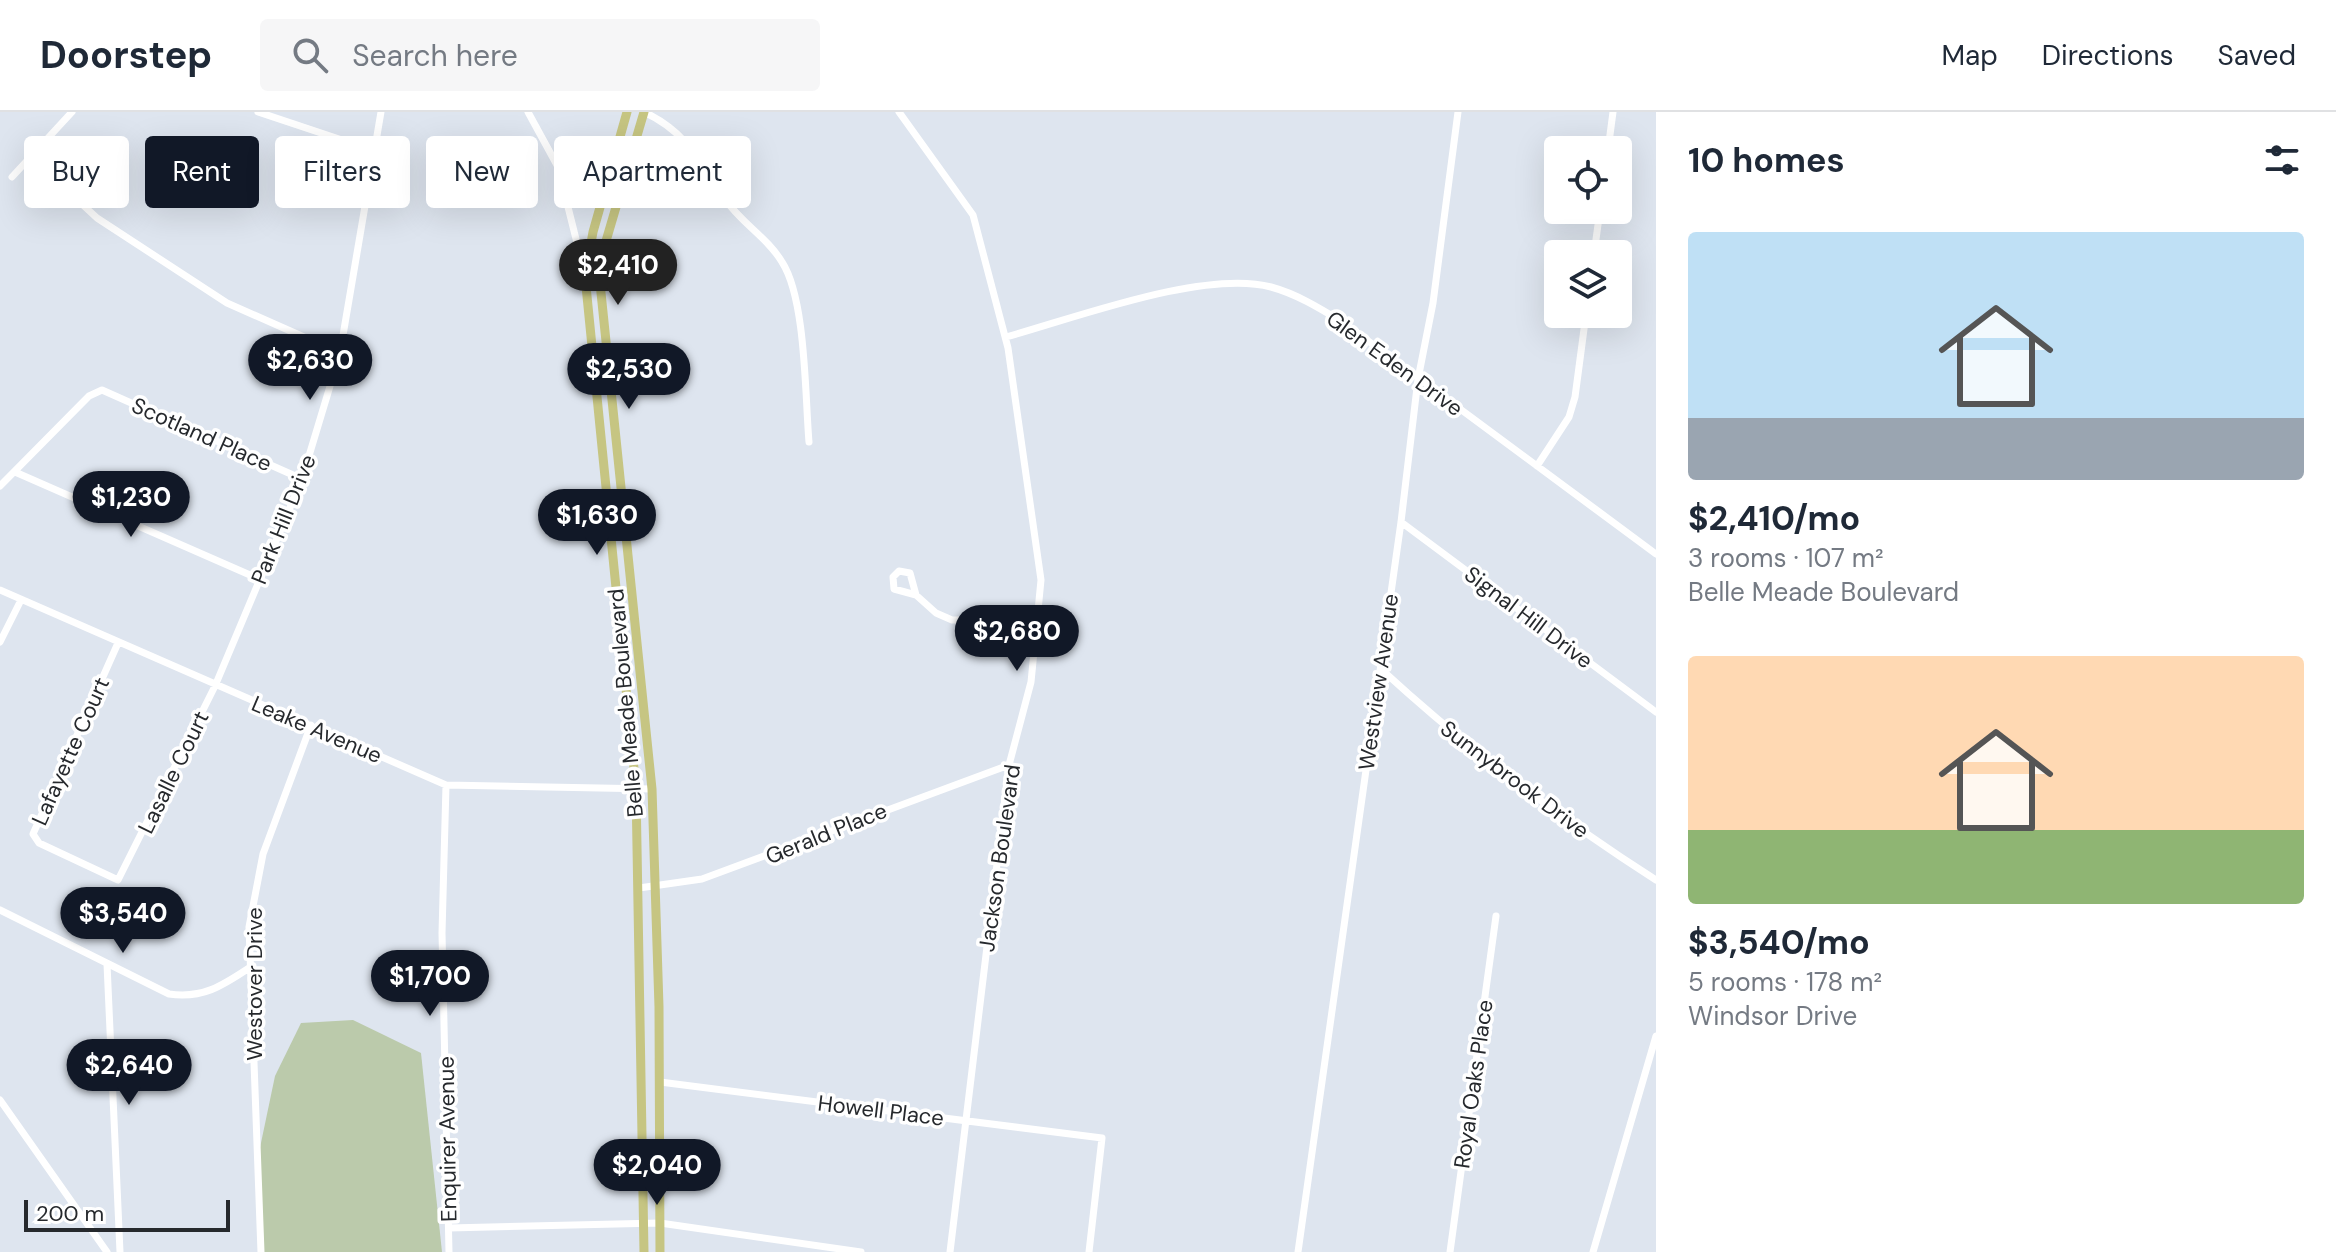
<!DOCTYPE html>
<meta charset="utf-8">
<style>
body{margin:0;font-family:"DM Sans",sans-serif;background:#f6f6f7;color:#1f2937;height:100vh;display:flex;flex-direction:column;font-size:30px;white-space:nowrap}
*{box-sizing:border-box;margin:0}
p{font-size:26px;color:#747a83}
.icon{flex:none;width:44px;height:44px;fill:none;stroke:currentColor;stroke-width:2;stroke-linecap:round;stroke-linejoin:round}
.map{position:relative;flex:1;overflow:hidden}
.panel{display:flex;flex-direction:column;background:#fff;width:680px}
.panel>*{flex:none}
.top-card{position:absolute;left:24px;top:24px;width:760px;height:72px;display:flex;gap:16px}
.fabs{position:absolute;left:1544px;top:24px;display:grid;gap:16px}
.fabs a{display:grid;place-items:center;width:88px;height:88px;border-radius:8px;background:#fff;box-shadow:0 8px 32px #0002;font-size:40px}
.scale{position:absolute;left:24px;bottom:20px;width:206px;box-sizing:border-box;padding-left:8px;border:4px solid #26292d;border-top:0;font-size:22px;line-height:28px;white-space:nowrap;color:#26292d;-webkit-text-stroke:6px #fff;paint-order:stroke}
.price{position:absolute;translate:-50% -68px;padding:0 18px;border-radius:28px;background:#111827;color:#fff;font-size:26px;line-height:52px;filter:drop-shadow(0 2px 4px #0008)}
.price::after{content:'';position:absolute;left:50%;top:48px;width:24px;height:18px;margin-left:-12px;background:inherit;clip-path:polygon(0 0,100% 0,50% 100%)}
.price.selected{background:#222;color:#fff}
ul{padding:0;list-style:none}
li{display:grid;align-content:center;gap:16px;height:424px;padding:0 32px}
li span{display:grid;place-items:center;height:248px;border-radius:8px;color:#555}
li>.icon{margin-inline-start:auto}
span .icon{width:144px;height:144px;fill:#fffc;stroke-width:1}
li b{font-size:34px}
h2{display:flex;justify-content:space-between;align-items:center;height:96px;padding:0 32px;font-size:34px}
.pill{padding:0 28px;border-radius:8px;background:#fff;box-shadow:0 8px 32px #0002;font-size:28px;line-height:72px}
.pill.selected{background:#111827;color:#fff}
header{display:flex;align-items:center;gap:48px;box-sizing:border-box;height:112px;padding:0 40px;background:#fff;border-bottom:2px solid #e0e1e3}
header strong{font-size:38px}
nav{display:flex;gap:44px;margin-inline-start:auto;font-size:28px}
.search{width:560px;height:72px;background:#f6f6f7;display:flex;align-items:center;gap:20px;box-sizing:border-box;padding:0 28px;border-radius:8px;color:#747a83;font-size:30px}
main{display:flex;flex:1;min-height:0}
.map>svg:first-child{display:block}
</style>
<header>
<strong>Doorstep</strong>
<div class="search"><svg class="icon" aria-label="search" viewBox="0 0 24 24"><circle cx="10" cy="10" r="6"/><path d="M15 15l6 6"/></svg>Search here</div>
<nav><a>Map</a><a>Directions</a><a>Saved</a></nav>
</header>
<main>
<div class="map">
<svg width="1656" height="1140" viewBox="0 0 1656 1140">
<rect width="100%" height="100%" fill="#dee5ef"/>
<path fill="#bbcaab" d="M 353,908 L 421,941 L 442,1140 L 261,1140 L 257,1050 L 275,964 L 301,911 Z"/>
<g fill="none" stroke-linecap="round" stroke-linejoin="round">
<path stroke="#fff" stroke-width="7" d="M 258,0 L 375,39
M 528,0 L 558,55 L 577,131 L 586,147
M 644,0 C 687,20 699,49 725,87 C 741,111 767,125 782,150 C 806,187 805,284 809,330
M 899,0 L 973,103 L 1008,236 L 1041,468 L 1031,570 L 1009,653 L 950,1140
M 1608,38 L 1613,0
M 30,44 L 97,106 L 227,191 L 340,241
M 12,65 L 72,0
M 562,68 C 579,75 595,78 609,63
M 1594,142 L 1600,98
M 1006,225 C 1075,206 1205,157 1271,175 C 1297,182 1321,197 1344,211 L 1656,442
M 1537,354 L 1569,305 L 1575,285 L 1586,202
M 15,360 L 259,467
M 0,374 L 89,284 L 102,278 L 302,367
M 1401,410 L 1656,600
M 0,478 L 446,673 L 652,677
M 916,483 L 910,461 L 899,459 L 893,465 L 894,477 L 916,483 L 936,501 L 952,508 L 999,508 L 1041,502
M 0,530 L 21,488
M 118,531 L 33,722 L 39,731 L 118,768 L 215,574 L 302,367 L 340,241 L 381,0
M 1381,557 C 1467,636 1558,705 1656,768
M 446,673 L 442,821 L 449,1140
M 639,776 L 702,767 L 1009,653
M 0,798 L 169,882 C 202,887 222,874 249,856
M 107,852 L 120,1140
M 660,970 L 1102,1026 L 1089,1140
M 0,988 L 107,1140
M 449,1116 L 660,1111 L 861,1140
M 261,1140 L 249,815 L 263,742 L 311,613
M 1298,1140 L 1401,410 L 1418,267 L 1433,191 L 1458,0
M 1450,1140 L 1496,804
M 1593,1140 L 1656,924"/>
<path stroke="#c6c582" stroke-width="9" d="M 627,0 L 593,120 L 585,164 L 636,677 L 644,1140
M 644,0 L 601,146 L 600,171 L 652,677 L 659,895 L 660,1140"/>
</g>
<g text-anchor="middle" stroke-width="7" stroke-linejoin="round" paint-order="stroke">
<g font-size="22" fill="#26292d" stroke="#fff">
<text transform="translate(1395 251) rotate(36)" y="8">Glen Eden Drive</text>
<text transform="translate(202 322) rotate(24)" y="8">Scotland Place</text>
<text transform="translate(283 407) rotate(-68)" y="8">Park Hill Drive</text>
<text transform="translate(1529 505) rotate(37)" y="8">Signal Hill Drive</text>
<text transform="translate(1378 570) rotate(-82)" y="8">Westview Avenue</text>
<text transform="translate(625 591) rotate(-95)" y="8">Belle Meade Boulevard</text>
<text transform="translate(317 617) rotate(23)" y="8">Leake Avenue</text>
<text transform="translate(70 639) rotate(-66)" y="8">Lafayette Court</text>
<text transform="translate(173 660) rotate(-64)" y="8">Lasalle Court</text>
<text transform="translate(1515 667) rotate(37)" y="8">Sunnybrook Drive</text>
<text transform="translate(826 721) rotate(-22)" y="8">Gerald Place</text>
<text transform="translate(999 746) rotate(-82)" y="8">Jackson Boulevard</text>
<text transform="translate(254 872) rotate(-90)" y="8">Westover Drive</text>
<text transform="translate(1473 972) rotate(-82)" y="8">Royal Oaks Place</text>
<text transform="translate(881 998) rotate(7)" y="8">Howell Place</text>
<text transform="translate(447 1027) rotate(-91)" y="8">Enquirer Avenue</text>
</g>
</g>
</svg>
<div class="fabs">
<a><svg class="icon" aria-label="locate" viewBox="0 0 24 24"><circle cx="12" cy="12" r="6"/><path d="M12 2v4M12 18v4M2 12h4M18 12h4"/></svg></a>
<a><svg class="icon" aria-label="layers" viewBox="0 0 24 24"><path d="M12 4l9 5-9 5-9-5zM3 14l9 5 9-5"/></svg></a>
</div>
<div class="scale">200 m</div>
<b class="price selected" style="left:618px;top:195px">$2,410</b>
<b class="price" style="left:310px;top:290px">$2,630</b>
<b class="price" style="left:629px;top:299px">$2,530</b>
<b class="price" style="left:131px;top:427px">$1,230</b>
<b class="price" style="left:597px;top:445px">$1,630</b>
<b class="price" style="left:1017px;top:561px">$2,680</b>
<b class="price" style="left:123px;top:843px">$3,540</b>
<b class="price" style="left:430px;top:906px">$1,700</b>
<b class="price" style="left:129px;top:995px">$2,640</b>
<b class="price" style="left:657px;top:1095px">$2,040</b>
<div class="top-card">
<a class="pill">Buy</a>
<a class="pill selected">Rent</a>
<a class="pill">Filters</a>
<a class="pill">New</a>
<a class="pill">Apartment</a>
</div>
</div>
<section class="panel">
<h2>10 homes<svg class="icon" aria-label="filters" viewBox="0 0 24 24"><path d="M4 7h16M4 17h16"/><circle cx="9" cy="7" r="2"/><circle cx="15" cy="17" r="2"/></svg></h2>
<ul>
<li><span style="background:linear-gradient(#bfe0f5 75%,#9aa5b1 0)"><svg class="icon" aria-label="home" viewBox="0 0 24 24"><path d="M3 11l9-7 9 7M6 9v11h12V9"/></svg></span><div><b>$2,410/mo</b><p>3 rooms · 107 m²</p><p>Belle Meade Boulevard</p></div></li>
<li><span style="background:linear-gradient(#ffd9b3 70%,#8fb573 0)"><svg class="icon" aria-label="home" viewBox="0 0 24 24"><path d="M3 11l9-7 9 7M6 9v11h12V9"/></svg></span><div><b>$3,540/mo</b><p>5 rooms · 178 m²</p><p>Windsor Drive</p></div></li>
</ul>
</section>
</main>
